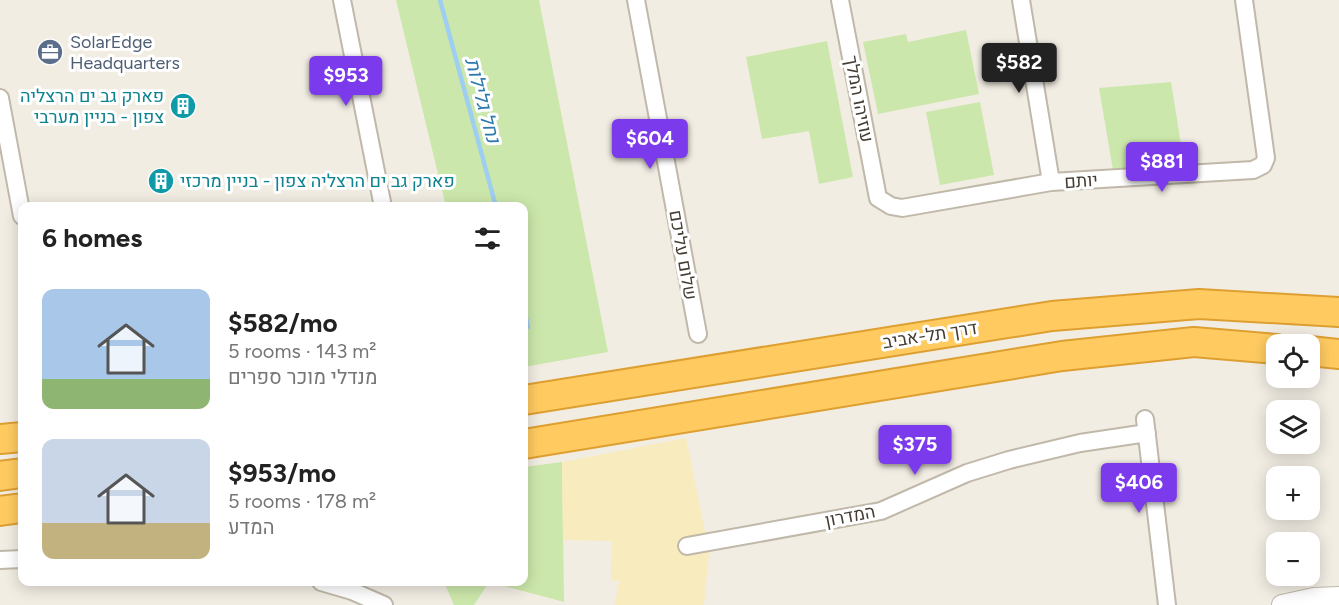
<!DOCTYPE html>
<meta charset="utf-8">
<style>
body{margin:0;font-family:Figtree,Heebo,sans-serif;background:#f2f2f2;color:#222;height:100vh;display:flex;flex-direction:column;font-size:22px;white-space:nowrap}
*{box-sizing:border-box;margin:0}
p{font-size:20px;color:#767676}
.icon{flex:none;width:33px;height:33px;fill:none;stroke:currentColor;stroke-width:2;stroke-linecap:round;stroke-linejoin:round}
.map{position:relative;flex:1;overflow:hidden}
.drawer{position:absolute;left:18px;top:202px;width:510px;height:384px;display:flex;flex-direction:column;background:#fff;border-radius:12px;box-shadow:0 3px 15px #0003}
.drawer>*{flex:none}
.tools{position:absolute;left:1266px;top:334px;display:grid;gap:12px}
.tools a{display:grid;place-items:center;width:54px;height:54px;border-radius:12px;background:#fff;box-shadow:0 3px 15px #0003;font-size:30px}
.price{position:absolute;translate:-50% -51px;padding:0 14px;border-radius:6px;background:#7c3aed;color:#fff;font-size:20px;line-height:39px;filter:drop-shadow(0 2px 3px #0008)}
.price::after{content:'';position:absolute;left:50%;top:36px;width:18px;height:14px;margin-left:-9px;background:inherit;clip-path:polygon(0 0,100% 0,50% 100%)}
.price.selected{background:#222;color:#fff}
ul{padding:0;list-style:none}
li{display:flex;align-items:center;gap:18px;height:150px;padding:0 24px}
li span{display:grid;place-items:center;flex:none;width:168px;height:120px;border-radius:12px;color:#555}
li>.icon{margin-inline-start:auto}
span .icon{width:72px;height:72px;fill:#fffc;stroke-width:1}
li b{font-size:26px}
h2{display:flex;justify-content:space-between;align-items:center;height:72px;padding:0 24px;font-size:26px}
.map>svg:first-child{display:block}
</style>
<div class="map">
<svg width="1339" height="605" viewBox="0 0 1339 605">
<rect width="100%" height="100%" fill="#f2ede3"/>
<path fill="#cce7ab" d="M 396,0 L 539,0 L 608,352 L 524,367 L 524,207 L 446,207 Z
M 966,30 L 979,94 L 878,114 L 863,42 L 906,34 L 908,42 Z
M 827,41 L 853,177 L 819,184 L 809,131 L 762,139 L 746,57 Z
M 1171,82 L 1184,163 L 1113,170 L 1099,88 Z
M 980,102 L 994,175 L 940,185 L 926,112 Z
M 562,462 L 564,602 L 489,582 L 474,605 L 454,605 L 444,582 L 524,582 L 524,467 Z"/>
<path fill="#f8ebbd" d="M 686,438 L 709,551 L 704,605 L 615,605 L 619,581 L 611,580 L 612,541 L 563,540 L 562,462 Z"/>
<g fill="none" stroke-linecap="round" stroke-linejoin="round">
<path stroke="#9ecef0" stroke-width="4.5" d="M 440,0 L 496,207
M 524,309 L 528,327"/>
<g stroke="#c0b8a9" stroke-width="20">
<path id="minor" d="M 342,0 L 383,207
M 636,0 L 698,334
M 840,0 L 878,198 L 891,206 L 902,208 L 1051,182 L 1253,170 L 1263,165 L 1266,158 L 1244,0
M 1021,0 L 1051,182
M 0,98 L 22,216
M 1145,419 L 1167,605
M 687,546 L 881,511 L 967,473 L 1009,460 L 1080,443 L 1147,433
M 0,560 L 22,559
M 321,582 L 352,591 L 384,605"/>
</g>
<g stroke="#c0b8a9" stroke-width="22">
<path id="tertiary" d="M 1282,605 L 1314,598 L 1339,597"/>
</g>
<g stroke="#de9f31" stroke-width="32">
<path id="motorway" d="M 1310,351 L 1339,354
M 524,400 L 1052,316 L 1199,304 L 1339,312
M 0,439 L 22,437
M 524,444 L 1062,356 L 1194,342 L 1276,349
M 0,476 L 22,473
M 0,511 L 22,508"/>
</g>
<use href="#minor" stroke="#fff" stroke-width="16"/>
<use href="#tertiary" stroke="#fff" stroke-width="20"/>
<use href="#motorway" stroke="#ffcb61" stroke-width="28"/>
</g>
<defs>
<g id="office-disc" transform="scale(1.35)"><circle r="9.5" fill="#5c6f8a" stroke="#fff"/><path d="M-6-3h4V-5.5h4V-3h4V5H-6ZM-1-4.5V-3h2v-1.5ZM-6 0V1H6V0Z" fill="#fff"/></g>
<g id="building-disc" transform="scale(1.35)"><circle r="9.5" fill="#0f9aa8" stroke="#fff"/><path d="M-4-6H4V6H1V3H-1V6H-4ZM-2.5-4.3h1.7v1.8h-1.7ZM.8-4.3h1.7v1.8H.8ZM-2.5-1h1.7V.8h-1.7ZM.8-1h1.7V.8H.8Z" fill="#fff"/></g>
</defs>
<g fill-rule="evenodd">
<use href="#office-disc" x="50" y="52"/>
<use href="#building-disc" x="183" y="106"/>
<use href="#building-disc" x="161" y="181"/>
</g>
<g text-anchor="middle" stroke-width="6" stroke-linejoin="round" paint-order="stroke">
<g font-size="18" fill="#4e5e75" stroke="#fff" text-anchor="start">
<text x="70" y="48">SolarEdge<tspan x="70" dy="21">Headquarters</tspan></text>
</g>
<g font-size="18" fill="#0d838f" stroke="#fff" text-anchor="end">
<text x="164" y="102">פארק גב ים הרצליה<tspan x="164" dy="21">צפון - בניין מערבי</tspan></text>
<text x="180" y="187" text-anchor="start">פארק גב ים הרצליה צפון - בניין מרכזי</text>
</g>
<g font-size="18" fill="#443d33" stroke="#fff">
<text transform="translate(859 99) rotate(79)" y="6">עוזיהו המלך</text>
<text transform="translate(1081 181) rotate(-4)" y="6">יותם</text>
<text transform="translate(683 255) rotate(80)" y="6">שלום עליכם</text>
<text transform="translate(930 335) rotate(-9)" y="6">דרך תל-אביב</text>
<text transform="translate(850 516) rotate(-11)" y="6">המדרון</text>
</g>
<g font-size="20" font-style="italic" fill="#2c78af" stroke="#fff">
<text transform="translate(483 100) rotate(75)" y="7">נחל גלילות</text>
</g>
</g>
</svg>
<div class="tools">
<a><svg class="icon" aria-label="locate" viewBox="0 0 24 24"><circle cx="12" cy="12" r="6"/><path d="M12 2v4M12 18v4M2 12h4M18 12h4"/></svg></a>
<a><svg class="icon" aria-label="layers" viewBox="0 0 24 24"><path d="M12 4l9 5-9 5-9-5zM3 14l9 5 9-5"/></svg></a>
<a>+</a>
<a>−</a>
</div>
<b class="price selected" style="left:1019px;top:94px">$582</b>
<b class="price" style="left:346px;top:107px">$953</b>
<b class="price" style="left:650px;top:170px">$604</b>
<b class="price" style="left:1162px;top:193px">$881</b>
<b class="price" style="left:915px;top:476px">$375</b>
<b class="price" style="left:1139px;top:514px">$406</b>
<section class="drawer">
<h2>6 homes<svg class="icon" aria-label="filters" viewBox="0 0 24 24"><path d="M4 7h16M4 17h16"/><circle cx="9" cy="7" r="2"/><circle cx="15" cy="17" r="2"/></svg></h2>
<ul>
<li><span style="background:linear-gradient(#a9c7e8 75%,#8fb573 0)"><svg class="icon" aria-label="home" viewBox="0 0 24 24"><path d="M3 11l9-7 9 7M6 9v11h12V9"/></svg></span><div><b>$582/mo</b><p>5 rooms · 143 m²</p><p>מנדלי מוכר ספרים</p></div></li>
<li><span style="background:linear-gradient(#c9d6e8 70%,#c2b280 0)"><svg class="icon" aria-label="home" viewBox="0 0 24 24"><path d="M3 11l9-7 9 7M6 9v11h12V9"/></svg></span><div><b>$953/mo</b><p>5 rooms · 178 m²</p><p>המדע</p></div></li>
</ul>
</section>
</div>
